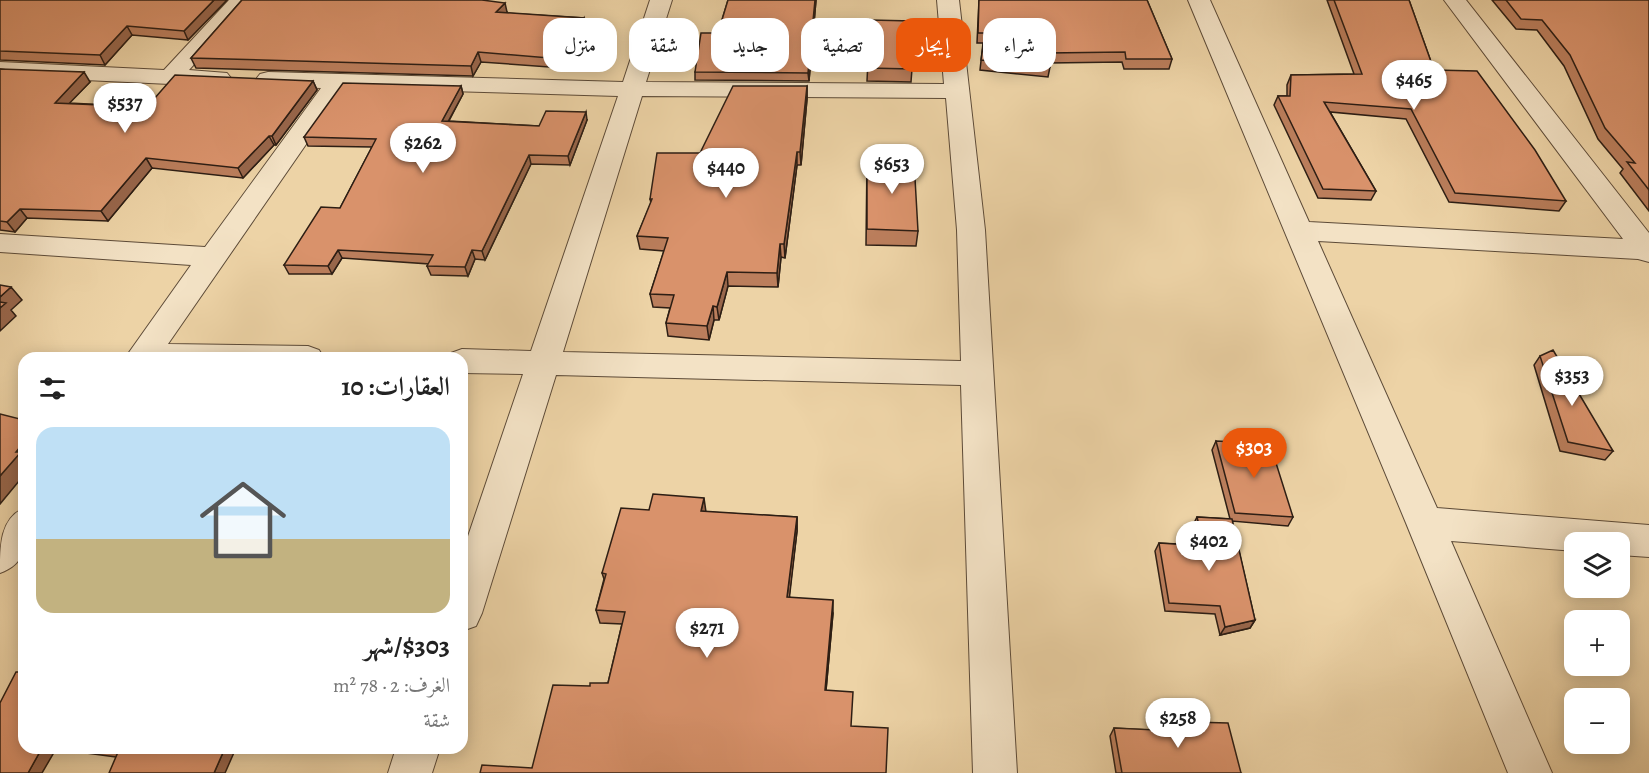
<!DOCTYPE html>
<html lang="ar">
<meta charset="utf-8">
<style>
body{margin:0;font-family:Alegreya,Amiri,serif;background:#f6f6f6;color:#222;direction:rtl;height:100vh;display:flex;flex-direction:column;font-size:22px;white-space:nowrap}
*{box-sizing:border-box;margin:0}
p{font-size:20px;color:#767676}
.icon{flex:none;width:33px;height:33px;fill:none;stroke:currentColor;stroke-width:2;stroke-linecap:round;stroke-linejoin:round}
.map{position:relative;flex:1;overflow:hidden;direction:ltr}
.panel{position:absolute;left:18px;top:352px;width:450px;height:402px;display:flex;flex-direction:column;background:#fff;border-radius:18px;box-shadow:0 3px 15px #0003;direction:rtl}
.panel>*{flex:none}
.top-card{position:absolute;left:486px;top:18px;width:570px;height:54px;direction:rtl;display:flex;gap:12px}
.buttons{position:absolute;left:1564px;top:532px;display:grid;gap:12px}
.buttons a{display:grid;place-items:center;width:66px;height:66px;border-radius:12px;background:#fff;box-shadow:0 3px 15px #0003;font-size:30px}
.price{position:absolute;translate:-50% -51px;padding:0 14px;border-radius:21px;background:#fff;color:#222;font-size:20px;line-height:39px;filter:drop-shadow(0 2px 3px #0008)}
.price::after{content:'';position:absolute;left:50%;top:36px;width:18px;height:14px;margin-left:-9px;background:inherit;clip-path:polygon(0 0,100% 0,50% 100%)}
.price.current{background:#ea580c;color:#fff}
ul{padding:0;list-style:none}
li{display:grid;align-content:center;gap:12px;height:318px;padding:0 18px}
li+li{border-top:2px solid #e0e0e0}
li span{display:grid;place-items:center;height:186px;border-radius:18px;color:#555}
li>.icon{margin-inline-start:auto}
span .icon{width:108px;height:108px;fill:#fffc;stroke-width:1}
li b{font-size:26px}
h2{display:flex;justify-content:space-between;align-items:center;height:72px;padding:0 18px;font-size:26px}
.chip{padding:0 21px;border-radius:18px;background:#fff;box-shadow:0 3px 15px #0003;font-size:21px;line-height:54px}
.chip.current{background:#ea580c;color:#fff}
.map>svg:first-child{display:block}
</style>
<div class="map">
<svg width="1649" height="773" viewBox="0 0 1649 773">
<rect width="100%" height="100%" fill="#edd3a6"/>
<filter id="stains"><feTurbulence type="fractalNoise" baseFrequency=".00333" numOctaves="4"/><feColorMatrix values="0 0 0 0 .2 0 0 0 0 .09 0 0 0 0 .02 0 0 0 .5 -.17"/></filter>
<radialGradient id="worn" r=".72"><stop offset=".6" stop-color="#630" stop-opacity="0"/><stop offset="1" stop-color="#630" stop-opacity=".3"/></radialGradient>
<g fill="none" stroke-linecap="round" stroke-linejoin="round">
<g stroke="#5d4b38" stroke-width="2">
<path id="minor" d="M 229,0 L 252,0 L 189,70 L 227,73 L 231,78 L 227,83 L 219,85 L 170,84 L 0,76 L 0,62 L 164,70 Z
M 650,0 L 672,0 L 646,82 L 944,84 L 937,0 L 959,0 L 985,230 L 1017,773 L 973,773 L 961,385 L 556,375 L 482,613 L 476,626 L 462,631 L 462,554 L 523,374 L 462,373 L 462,358 L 447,358 L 451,353 L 462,349 L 531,351 L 618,96 L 345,88 L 168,344 L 308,346 L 319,350 L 324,358 L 125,358 L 191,265 L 0,252 L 0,234 L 205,247 L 321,88 L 268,86 L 260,84 L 256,79 L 260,74 L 268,72 L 623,82 ZM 642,96 L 946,98 L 957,230 L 961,361 L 563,352 Z
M 1188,0 L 1210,0 L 1309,222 L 1623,239 L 1444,0 L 1466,0 L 1649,233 L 1649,262 L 1638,259 L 1318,241 L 1437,508 L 1649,525 L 1649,557 L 1620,555 L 1620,543 L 1575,543 L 1575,551 L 1451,541 L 1552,773 L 1508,773 L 1406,523 Z
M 24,508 C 24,536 32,562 0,573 C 0,545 0,519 24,508 Z
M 396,748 L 440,748 L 432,773 L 388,773 Z"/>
</g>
<use href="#minor" fill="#f3e2c5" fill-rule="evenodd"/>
</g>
<path fill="#bb7e5c" stroke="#2d1e14" stroke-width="1.5" d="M 0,0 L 227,0 L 188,40 L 132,35 L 105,65 L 0,60 Z
M 242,0 L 485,0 L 507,12 L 506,13 L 584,18 L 585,27 L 563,68 L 481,62 L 473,76 L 196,68 L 191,58 Z
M 728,0 L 816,0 L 809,81 L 695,80 L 695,72 L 718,33 Z
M 979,0 L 1147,0 L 1172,59 L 1169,69 L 1124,69 L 1122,62 L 1049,63 L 1050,67 L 1048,77 L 980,70 L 983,43 L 977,43 Z
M 1327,0 L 1409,0 L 1434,70 L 1566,201 L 1559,211 L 1449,202 L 1406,119 L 1330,112 L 1376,191 L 1371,200 L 1318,198 L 1274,105 L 1278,96 L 1287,96 L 1287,85 L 1291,75 L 1354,74 Z
M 1492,0 L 1649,0 L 1649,211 L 1620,173 L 1623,169 L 1598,139 L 1564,66 L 1537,30 L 1516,29 Z
M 870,20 L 912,69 L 911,82 L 867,81 Z
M 0,69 L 90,82 L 69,103 L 147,107 L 313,81 L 317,90 L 276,145 L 274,145 L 243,178 L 152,168 L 108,221 L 27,218 L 15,232 L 0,230 Z
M 461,86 L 463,94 L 449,121 L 539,126 L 587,120 L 570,165 L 531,164 L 485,260 L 475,259 L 468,276 L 431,275 L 427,266 L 429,264 L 342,258 L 332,274 L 289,274 L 284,265 L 340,208 L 372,147 L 308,146 L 304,137 Z
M 807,86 L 807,99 L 801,165 L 797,165 L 785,258 L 781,257 L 778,287 L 728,286 L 719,320 L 714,320 L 709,340 L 668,336 L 666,323 L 670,308 L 653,307 L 650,294 L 664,251 L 640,249 L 637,236 L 651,203 L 650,199 Z
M 867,159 L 918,231 L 916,246 L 866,245 Z
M 1540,356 L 1613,451 L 1605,460 L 1560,451 L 1534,365 Z
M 1216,441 L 1293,517 L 1288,526 L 1232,521 L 1255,620 L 1250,628 L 1220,635 L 1215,614 L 1165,611 L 1155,551 L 1159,543 L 1198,545 L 1193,525 L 1197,517 L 1230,519 L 1212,450 Z
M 649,510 L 706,512 L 797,517 L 797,531 L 789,597 L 833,613 L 826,690 L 532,768 L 590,686 L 608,683 L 622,624 L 600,623 L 596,610 L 604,579 L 602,573 Z
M 1154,721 L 1241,773 L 1116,773 L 1110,736 L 1114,728 L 1149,730 Z
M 24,748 L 236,748 L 116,757 L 56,749 Z"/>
<path fill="#98664b" stroke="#2d1e14" stroke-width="1.5" d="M 214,0 L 227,0 L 188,40 L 184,31 Z
M 815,0 L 816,0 L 809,81 L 808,73 Z
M 505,3 L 507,12 L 498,22 L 496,12 Z
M 584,18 L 585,27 L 563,68 L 561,59 Z
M 127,26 L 132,35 L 105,65 L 100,55 Z
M 478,52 L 481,62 L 473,76 L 471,66 Z
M 84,72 L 90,82 L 61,112 L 55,103 Z
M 313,81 L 317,90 L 276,145 L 272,136 Z
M 461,86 L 463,94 L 444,129 L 442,121 Z
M 807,86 L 807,99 L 801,165 L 800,152 Z
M 586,112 L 587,120 L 570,165 L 568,156 Z
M 269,136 L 274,145 L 243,178 L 238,168 Z
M 797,152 L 797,165 L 785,258 L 784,244 Z
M 529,155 L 531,164 L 485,260 L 482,251 Z
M 146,158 L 152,168 L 108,221 L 101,211 Z
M 20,209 L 27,218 L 15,232 L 7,222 Z
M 780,244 L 781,257 L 778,287 L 777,273 Z
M 338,250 L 342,258 L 332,274 L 328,266 Z
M 472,250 L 475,259 L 468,276 L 465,267 Z
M 727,272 L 728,286 L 719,320 L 717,307 Z
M 11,287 L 22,300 L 11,310 L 16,316 L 0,331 L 0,297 Z
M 713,306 L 714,320 L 709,340 L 707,326 Z
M 24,442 L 24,475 L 0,504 L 0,476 L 16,452 Z
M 704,498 L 706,512 L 701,511 Z
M 797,517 L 797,531 L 788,610 L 787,597 Z
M 833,600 L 833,613 L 825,702 L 825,690 Z
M 1255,620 L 1250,628 L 1220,635 L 1225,627 Z
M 42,748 L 56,749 L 42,773 L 28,773 Z
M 225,748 L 236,748 L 225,773 L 214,773 Z"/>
<path fill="#d9926b" stroke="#2d1e14" stroke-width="1.5" d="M 0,0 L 214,0 L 184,31 L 127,26 L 100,55 L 0,51 Z
M 242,0 L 482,0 L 505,3 L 496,12 L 584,18 L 561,59 L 478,52 L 471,66 L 191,58 Z
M 728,0 L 815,0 L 808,73 L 695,72 L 701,33 L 718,33 Z
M 979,0 L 1147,0 L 1172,59 L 1126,59 L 1125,52 L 1047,53 L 1050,67 L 981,60 L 985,33 L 978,33 Z
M 1334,0 L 1409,0 L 1434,70 L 1477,71 L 1535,150 L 1566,201 L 1455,193 L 1411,109 L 1324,102 L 1376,191 L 1323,189 L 1278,96 L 1290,96 L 1291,75 L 1362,74 Z
M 1506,0 L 1649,0 L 1649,190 L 1627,162 L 1635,163 L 1605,128 L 1570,55 L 1542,20 L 1521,19 Z
M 870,20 L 912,21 L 912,69 L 868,68 Z
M 0,69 L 84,72 L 55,103 L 147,107 L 175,75 L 313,81 L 272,136 L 269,136 L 238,168 L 146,158 L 101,211 L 20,209 L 7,222 L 0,221 Z
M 343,83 L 461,86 L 442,121 L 539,126 L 546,111 L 586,112 L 568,156 L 529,155 L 482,251 L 472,250 L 465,267 L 427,266 L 433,255 L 338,250 L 328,266 L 284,265 L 321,207 L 340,208 L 376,139 L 304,137 Z
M 733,86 L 807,86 L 800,152 L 797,152 L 784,244 L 780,244 L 777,273 L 727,272 L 717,307 L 713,306 L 707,326 L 666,323 L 674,295 L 650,294 L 668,238 L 637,236 L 652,199 L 650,199 L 657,153 L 700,153 Z
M 867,159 L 914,161 L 918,231 L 867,229 Z
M 0,285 L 11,287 L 0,297 Z
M 0,302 L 6,303 L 0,308 Z
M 1553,350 L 1613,451 L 1568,442 L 1540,356 Z
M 0,414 L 24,420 L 24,442 L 16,452 L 21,452 L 0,476 Z
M 1216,441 L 1270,444 L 1293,517 L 1235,513 Z
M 653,494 L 704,498 L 701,511 L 797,517 L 787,597 L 833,600 L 825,690 L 853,692 L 851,726 L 888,728 L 886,773 L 480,773 L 482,765 L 532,768 L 553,685 L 590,686 L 590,683 L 608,683 L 625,612 L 596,610 L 606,574 L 602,573 L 621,508 L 649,510 Z
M 1197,517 L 1232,519 L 1255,620 L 1225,627 L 1220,606 L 1169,603 L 1159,543 L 1204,546 Z
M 16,672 L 24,672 L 24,748 L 42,748 L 28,773 L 0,773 L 0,703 Z
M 1154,721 L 1228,723 L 1241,773 L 1122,773 L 1114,728 L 1156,730 Z
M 92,748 L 225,748 L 214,773 L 109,773 L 118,752 Z"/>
<rect width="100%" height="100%" filter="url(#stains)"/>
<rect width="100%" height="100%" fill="url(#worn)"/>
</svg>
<div class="buttons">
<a><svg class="icon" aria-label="layers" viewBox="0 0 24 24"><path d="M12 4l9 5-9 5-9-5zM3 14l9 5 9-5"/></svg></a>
<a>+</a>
<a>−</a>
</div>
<b class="price" style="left:1414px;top:111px">$465</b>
<b class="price" style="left:125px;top:134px">$537</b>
<b class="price" style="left:423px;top:174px">$262</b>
<b class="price" style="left:892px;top:195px">$653</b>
<b class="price" style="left:726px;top:199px">$440</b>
<b class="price" style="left:1572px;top:407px">$353</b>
<b class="price current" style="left:1254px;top:479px">$303</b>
<b class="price" style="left:1209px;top:572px">$402</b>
<b class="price" style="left:707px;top:659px">$271</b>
<b class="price" style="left:1178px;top:749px">$258</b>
<div class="top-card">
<a class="chip">شراء</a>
<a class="chip current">إيجار</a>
<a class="chip">تصفية</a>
<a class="chip">جديد</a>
<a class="chip">شقة</a>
<a class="chip">منزل</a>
</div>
<section class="panel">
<h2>العقارات: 10<svg class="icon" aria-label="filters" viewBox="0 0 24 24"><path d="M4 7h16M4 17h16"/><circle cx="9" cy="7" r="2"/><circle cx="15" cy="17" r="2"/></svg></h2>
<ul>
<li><span style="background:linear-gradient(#bfe0f5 60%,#c2b280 0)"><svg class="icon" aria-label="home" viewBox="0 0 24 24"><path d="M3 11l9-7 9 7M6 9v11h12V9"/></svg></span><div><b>$303/شهر</b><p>الغرف: 2 · 78 m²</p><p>شقة</p></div></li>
</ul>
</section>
</div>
